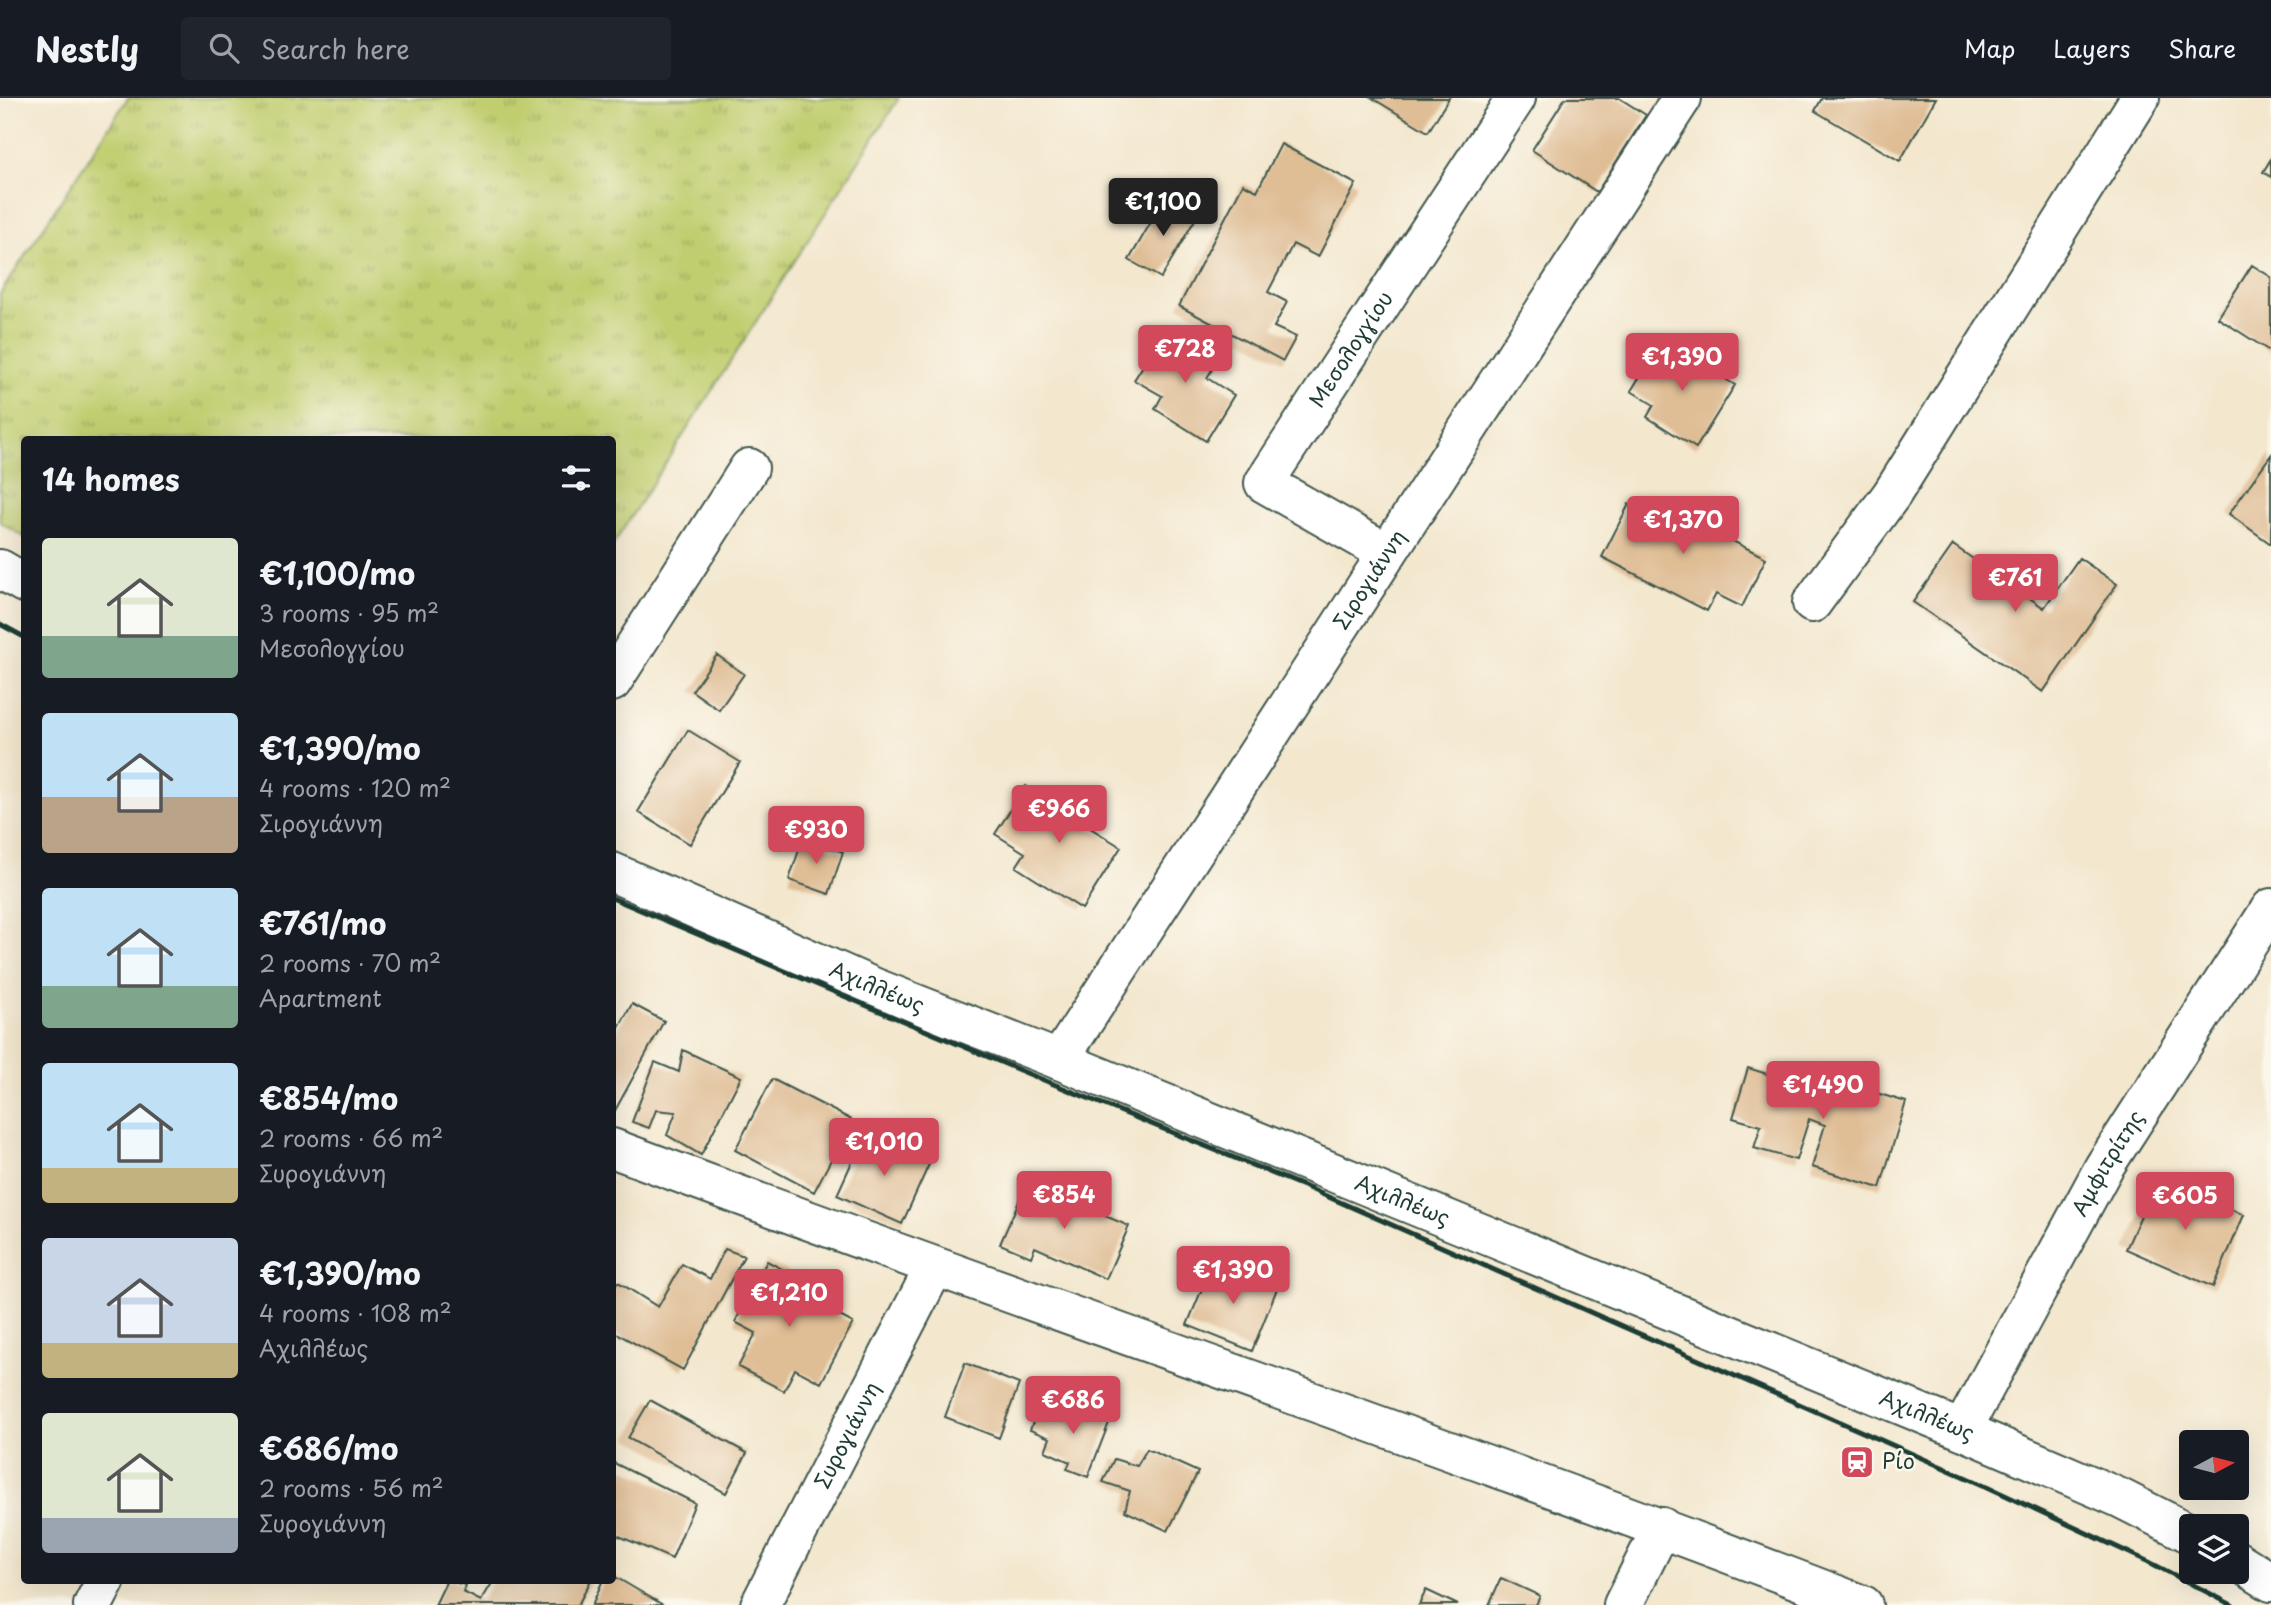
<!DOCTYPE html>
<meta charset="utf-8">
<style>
body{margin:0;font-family:"Playpen Sans",sans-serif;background:#20242c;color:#f1f3f6;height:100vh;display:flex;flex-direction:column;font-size:26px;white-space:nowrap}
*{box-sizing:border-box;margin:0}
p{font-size:23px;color:#9ea1a6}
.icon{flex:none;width:38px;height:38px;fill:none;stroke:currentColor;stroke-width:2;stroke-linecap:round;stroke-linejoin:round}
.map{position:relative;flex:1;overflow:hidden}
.panel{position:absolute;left:21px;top:338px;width:595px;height:1148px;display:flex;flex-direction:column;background:#171b24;border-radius:7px;box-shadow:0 7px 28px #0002}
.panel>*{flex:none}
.needle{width:46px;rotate:83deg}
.buttons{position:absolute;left:2179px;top:1332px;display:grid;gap:14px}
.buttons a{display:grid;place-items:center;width:70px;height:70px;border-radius:7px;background:#171b24;box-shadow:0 7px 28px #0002;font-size:35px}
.price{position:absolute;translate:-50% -60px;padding:0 16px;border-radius:7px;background:#d1495b;color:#fff;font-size:23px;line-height:46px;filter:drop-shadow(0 2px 4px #0008)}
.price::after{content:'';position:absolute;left:50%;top:42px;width:21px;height:16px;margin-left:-10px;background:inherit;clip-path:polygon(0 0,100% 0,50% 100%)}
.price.current{background:#222;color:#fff}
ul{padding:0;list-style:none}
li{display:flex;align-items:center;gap:21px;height:175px;padding:0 21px}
li span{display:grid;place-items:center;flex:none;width:196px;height:140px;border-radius:7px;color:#555}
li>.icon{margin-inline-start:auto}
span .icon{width:84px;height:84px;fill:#fffc;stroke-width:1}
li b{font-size:30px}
h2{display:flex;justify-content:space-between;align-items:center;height:84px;padding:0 21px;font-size:30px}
header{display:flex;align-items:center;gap:42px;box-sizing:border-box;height:98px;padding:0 35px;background:#171b24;border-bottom:2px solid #363941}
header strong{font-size:33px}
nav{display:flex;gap:38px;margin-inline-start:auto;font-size:24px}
.search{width:490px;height:63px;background:#20242c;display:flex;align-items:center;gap:18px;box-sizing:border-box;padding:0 24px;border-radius:7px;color:#9ea1a6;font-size:26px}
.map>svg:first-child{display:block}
</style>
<header>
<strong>Nestly</strong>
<div class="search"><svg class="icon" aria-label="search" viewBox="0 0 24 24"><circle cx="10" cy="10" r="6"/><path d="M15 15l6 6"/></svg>Search here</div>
<nav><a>Map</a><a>Layers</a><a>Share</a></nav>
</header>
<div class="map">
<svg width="2271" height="1507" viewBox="0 0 2271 1507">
<defs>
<pattern id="grass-tufts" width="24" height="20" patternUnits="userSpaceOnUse" patternTransform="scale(1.75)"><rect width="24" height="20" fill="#c1ce6f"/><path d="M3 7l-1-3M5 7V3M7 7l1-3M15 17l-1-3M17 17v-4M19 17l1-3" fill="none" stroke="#9ca85c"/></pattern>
</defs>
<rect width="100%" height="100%" fill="#fbf7ec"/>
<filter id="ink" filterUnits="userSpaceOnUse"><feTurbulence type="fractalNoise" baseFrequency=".0143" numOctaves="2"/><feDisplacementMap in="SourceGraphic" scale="14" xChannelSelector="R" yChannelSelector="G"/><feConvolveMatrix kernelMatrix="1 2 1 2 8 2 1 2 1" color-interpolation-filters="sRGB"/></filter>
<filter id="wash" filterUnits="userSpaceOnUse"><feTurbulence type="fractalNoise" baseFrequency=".00686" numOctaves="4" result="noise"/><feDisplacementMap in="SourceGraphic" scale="28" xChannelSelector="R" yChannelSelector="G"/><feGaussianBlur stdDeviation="1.57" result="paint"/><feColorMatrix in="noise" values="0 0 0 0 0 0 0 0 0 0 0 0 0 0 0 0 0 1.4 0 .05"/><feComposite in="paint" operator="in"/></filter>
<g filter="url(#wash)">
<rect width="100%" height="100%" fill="#f3e7ce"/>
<path fill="url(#grass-tufts)" stroke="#708652" stroke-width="2" d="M 128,0 L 899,0 L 613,447 L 612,341 L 24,341 L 24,439 L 0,424 L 0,196 Z"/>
<g id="blocks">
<path fill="#dfbd95" d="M 1372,0 L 1449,0 L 1428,34 Z
M 1565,0 L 1619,0 L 1646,17 L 1597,94 L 1532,52 Z
M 1822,0 L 1936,0 L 1900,63 L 1815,13 Z
M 1281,46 L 1356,86 L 1318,159 L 1293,146 L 1268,194 L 1287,204 L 1274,229 L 1296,239 L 1283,263 L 1179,208 L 1243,86 L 1257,93 Z
M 2271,61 L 2271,79 L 2263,74 Z
M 1165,100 L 1197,118 L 1161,180 L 1129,162 Z
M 2252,167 L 2271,179 L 2271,254 L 2218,220 Z
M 1166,232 L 1217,263 L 1207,280 L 1234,297 L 1206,343 L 1155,311 L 1162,298 L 1134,282 Z
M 1662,242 L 1735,287 L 1696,350 L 1647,319 L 1654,307 L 1631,293 Z
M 2271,357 L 2271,446 L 2229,416 Z
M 1650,401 L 1766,460 L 1742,509 L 1716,496 L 1707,513 L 1602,459 L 1629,406 L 1644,414 Z
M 1953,447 L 2044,510 L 2079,460 L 2117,486 L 2043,594 L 1913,504 Z
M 717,557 L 744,576 L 719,612 L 692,593 Z
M 688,632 L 740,664 L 690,746 L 638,714 Z
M 1026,688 L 1061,711 L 1069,696 L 1096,714 L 1087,728 L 1121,749 L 1082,811 L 1016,769 L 1025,755 L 995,736 Z
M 803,740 L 843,754 L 829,796 L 789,782 Z
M 632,906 L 664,923 L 612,1018 L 612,942 Z
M 683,952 L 741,979 L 701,1057 L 667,1037 L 676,1014 L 656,1012 L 649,1030 L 632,1024 L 655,964 L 679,974 Z
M 1784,967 L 1906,1004 L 1880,1090 L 1812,1069 L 1825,1027 L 1809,1021 L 1796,1062 L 1754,1050 L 1761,1028 L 1733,1020 L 1748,970 L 1780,980 Z
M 772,981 L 852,1022 L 814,1094 L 735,1052 Z
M 866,1033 L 931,1062 L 902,1126 L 837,1097 Z
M 2158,1079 L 2244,1117 L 2213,1189 L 2126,1151 Z
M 1027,1085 L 1129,1128 L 1106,1181 L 1035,1149 L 1031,1159 L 1000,1146 Z
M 725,1151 L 744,1158 L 683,1272 L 612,1233 L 612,1194 L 618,1184 L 658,1209 L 682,1166 L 710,1181 Z
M 1214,1162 L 1278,1188 L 1252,1253 L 1187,1227 Z
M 767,1163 L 816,1189 L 812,1197 L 832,1207 L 830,1213 L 853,1225 L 821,1285 L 795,1271 L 784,1293 L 738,1269 L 756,1235 L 735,1224 Z
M 965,1265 L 1019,1286 L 999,1340 L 945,1319 Z
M 650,1302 L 747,1355 L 726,1395 L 628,1340 Z
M 1066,1304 L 1110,1322 L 1088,1379 L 1067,1371 L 1070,1364 L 1045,1353 L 1050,1340 L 1030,1332 L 1038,1311 L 1059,1320 Z
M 1147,1351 L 1198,1374 L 1168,1433 L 1125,1413 L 1130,1393 L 1103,1384 L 1114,1361 L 1137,1368 Z
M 612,1364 L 695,1405 L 672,1461 L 612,1435 Z
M 612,1477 L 653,1501 L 663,1507 L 592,1507 L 603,1482 L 612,1482 Z
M 1501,1480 L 1540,1498 L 1536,1507 L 1489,1507 Z
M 447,1482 L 465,1487 L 463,1494 L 481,1503 L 494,1482 L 591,1482 L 578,1507 L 435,1507 Z
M 1426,1492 L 1458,1507 L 1419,1507 Z"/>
</g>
</g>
<g filter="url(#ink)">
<use href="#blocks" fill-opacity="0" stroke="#3f564b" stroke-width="2"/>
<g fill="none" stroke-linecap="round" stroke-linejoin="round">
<g stroke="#3f564b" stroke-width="42">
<g id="street">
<path id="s1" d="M 1387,455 L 1264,385 L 1516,0"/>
<path d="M 1812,505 L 1892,396 L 2140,0"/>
<path d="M 612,584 L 749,370"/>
<path id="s2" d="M 1059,962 L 1682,0"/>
<path d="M 612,1050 C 1028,1206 1449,1347 1863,1507"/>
<path id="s3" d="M 1962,1332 L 2104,1069 L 2271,810"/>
<path d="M 93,1507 L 106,1482"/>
<path id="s4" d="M 760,1507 L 934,1170"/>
<path d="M 1623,1507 L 1662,1429"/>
</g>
</g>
<g stroke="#3f564b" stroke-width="42">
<g id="secondary">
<path d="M 0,471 L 24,485"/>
<path id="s5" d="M 612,774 L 873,889 L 1059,962 L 1962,1332 L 2120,1400 L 2191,1436"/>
<path d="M 2236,1462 L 2271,1484"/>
</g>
</g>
<use href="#street" stroke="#fff" stroke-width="38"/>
<use href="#secondary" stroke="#fff" stroke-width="38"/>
<path stroke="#1f3d34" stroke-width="5" d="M 0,526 L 24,539
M 612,800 L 1024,974 L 1308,1090 L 1992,1391 L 2149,1464 L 2232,1507"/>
</g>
</g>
<defs>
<g id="station-square" transform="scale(1.75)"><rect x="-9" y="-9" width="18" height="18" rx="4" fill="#d1495b" stroke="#fbf7ec"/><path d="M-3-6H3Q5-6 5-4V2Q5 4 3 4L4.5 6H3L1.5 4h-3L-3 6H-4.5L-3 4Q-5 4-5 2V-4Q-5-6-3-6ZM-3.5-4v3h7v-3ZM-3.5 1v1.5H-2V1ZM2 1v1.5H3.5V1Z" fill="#fff"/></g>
</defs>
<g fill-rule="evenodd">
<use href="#station-square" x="1857" y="1364"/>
</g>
<g text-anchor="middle" stroke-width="5" stroke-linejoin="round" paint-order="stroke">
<g font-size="21" fill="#1f3d34" stroke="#fbf7ec">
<text dy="7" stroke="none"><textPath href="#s1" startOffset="301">Μεσολογγίου</textPath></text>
<text dy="7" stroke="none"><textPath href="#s2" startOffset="572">Σιρογιάννη</textPath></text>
<text dy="7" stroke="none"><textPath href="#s5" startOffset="289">Αχιλλέως</textPath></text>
<text dy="7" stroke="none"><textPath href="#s3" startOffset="304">Αμφιτρίτης</textPath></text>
<text dy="7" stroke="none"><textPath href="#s5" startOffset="856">Αχιλλέως</textPath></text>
<text dy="7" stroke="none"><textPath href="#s5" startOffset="1423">Αχιλλέως</textPath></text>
<text dy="7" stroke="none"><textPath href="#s4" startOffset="191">Συρογιάννη</textPath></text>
</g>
<g font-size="21" fill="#1f3d34" stroke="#fbf7ec" text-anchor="start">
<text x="1882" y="1371">Ρίο</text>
</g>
</g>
</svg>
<div class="buttons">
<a><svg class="needle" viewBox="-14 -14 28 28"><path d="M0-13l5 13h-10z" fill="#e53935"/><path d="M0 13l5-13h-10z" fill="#9ea1a6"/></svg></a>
<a><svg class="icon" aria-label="layers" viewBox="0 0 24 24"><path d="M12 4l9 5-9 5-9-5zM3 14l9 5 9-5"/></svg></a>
</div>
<b class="price current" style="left:1163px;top:140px">€1,100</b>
<b class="price" style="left:1185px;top:287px">€728</b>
<b class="price" style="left:1682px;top:295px">€1,390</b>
<b class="price" style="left:1683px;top:458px">€1,370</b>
<b class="price" style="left:2015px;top:516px">€761</b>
<b class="price" style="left:1059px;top:747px">€966</b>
<b class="price" style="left:816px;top:768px">€930</b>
<b class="price" style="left:1823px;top:1023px">€1,490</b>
<b class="price" style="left:884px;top:1080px">€1,010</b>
<b class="price" style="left:1064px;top:1133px">€854</b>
<b class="price" style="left:2185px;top:1134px">€605</b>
<b class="price" style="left:1233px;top:1208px">€1,390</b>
<b class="price" style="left:789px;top:1231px">€1,210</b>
<b class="price" style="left:1073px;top:1338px">€686</b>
<section class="panel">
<h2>14 homes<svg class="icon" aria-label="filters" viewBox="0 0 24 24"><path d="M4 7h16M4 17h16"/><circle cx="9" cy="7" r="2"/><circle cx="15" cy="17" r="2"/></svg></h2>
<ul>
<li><span style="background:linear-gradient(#dfe7d0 70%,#7fa58c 0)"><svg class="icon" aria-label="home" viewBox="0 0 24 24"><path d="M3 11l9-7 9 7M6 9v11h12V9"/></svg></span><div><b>€1,100/mo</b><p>3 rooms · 95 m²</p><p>Μεσολογγίου</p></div></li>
<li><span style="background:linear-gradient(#bfe0f5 60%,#b9a48a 0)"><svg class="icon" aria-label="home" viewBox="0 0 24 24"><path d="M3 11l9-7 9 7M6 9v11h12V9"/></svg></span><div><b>€1,390/mo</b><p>4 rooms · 120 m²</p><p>Σιρογιάννη</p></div></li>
<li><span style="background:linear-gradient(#bfe0f5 70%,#7fa58c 0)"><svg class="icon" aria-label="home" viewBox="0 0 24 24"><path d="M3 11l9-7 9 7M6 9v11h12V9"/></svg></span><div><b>€761/mo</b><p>2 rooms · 70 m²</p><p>Apartment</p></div></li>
<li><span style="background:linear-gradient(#bfe0f5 75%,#c2b280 0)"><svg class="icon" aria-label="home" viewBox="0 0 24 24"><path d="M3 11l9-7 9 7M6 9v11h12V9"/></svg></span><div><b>€854/mo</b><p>2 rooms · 66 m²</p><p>Συρογιάννη</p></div></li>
<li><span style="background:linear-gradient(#c9d6e8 75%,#c2b280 0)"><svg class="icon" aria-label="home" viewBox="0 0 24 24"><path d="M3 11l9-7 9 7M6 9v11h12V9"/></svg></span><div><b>€1,390/mo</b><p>4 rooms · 108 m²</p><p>Αχιλλέως</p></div></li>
<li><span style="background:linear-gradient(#dfe7d0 75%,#9aa5b1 0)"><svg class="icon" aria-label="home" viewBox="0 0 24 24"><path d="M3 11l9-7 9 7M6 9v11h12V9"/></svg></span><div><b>€686/mo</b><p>2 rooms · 56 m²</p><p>Συρογιάννη</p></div></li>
</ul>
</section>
</div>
